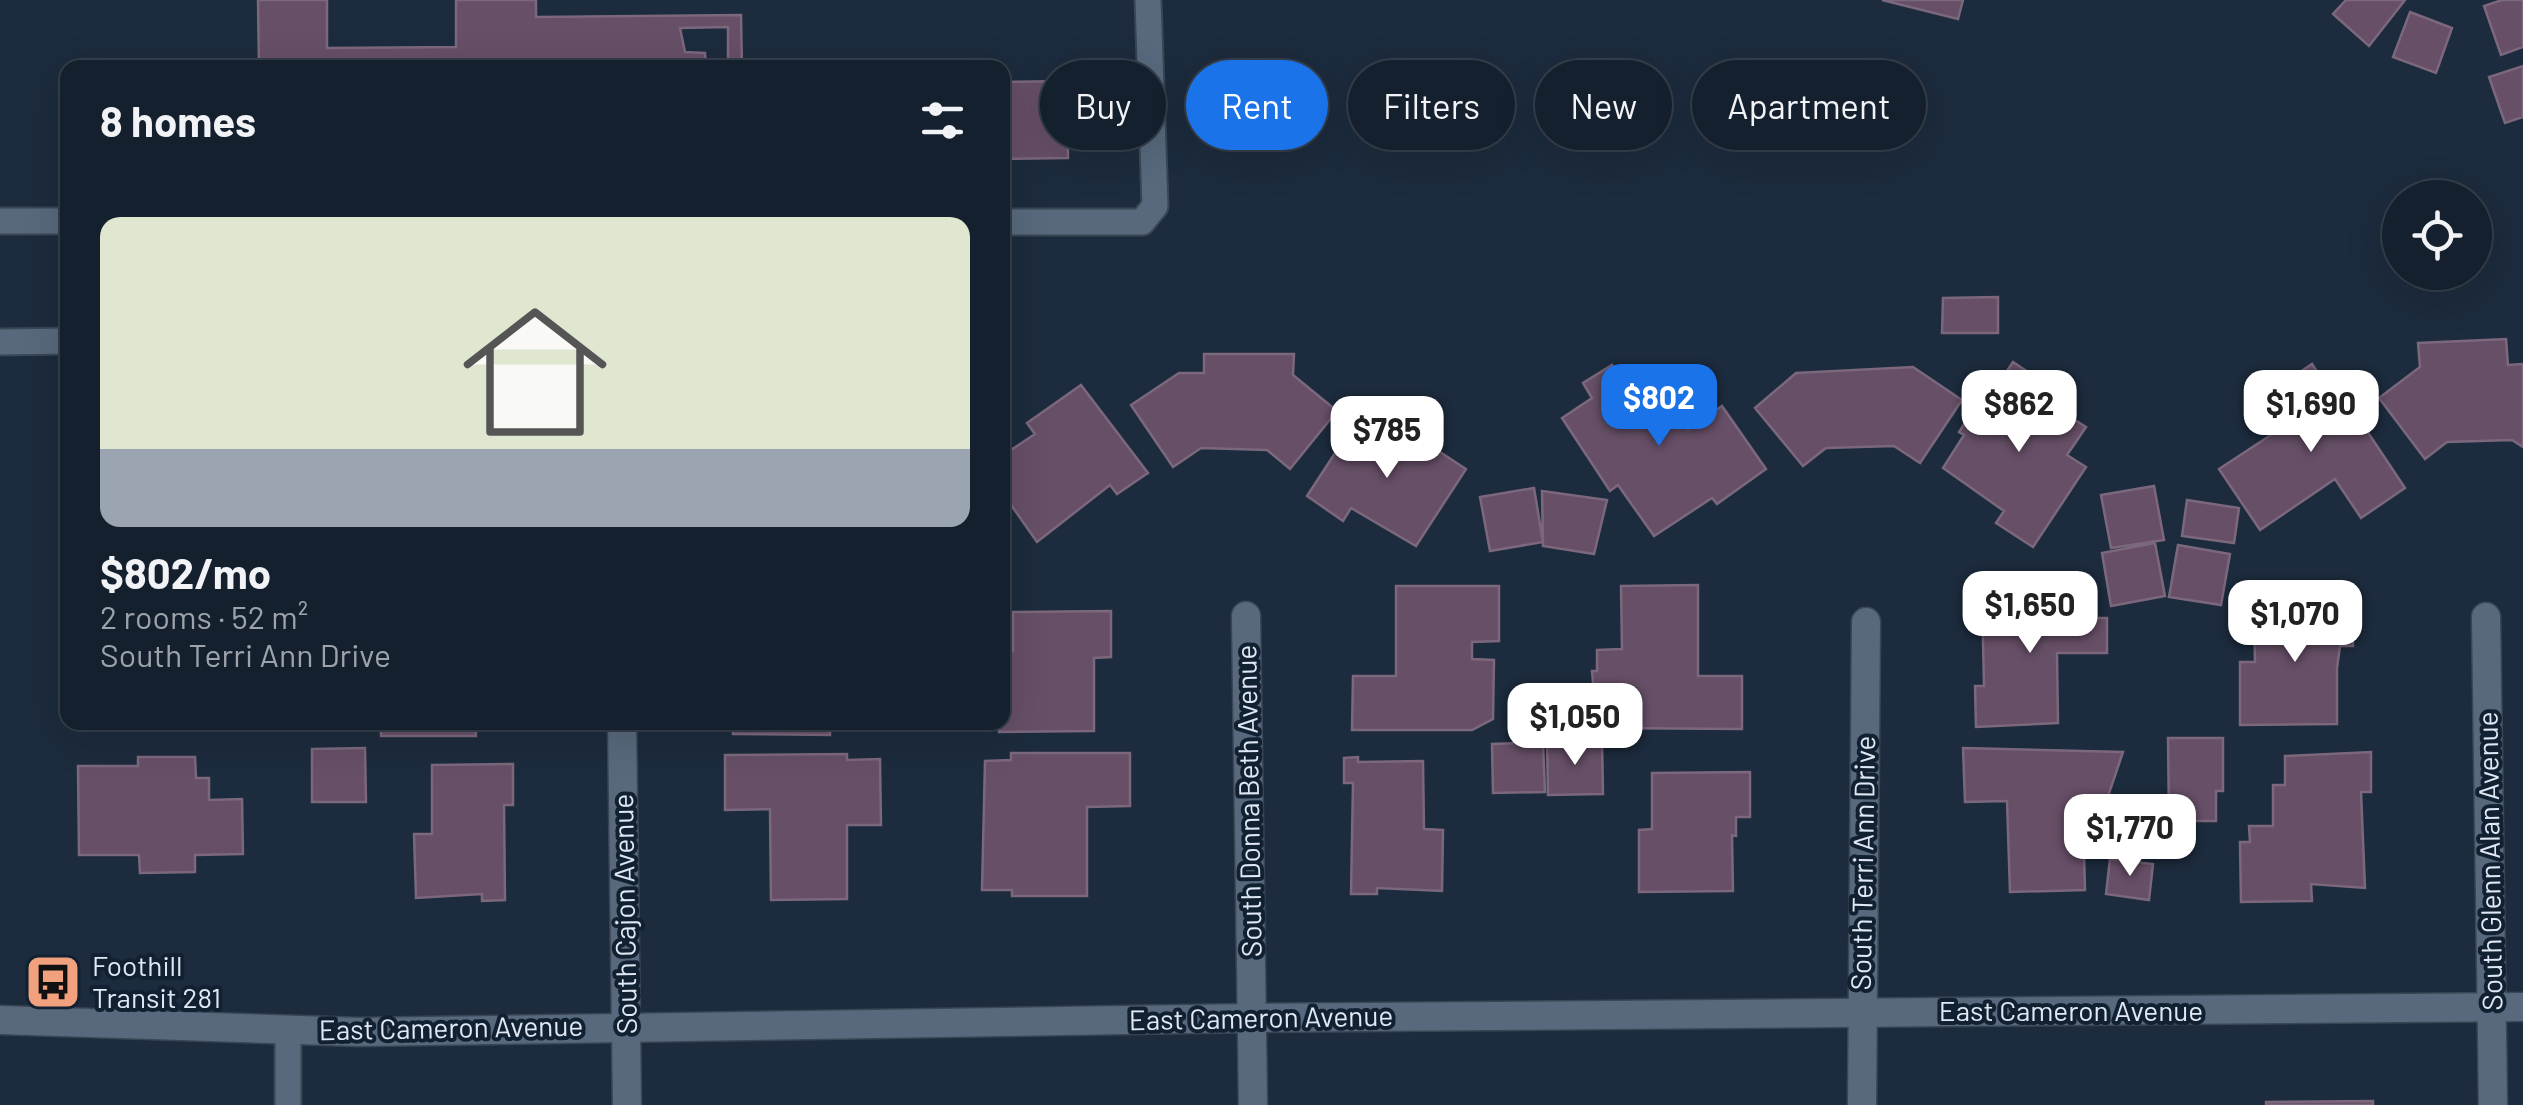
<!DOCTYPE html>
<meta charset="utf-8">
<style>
body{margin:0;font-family:Barlow,sans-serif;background:#222d3a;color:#f1f3f6;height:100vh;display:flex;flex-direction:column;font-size:38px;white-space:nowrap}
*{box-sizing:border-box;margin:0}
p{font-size:32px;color:#9da3aa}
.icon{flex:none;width:55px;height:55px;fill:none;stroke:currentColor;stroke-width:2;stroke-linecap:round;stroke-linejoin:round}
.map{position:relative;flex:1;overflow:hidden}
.details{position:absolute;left:60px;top:60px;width:950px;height:670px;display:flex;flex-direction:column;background:#15202e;border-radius:20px;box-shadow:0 10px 40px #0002,0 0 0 2px #343e4a}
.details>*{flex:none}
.guide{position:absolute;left:1040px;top:60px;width:950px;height:90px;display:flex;gap:20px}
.buttons{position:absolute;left:2382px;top:180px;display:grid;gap:20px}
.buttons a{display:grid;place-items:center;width:110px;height:110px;border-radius:50%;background:#15202e;box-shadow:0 10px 40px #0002,0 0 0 2px #343e4a;font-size:50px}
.price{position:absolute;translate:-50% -85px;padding:0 22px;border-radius:20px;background:#fff;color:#222;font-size:32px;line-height:65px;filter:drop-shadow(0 2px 5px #0008)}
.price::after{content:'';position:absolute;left:50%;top:60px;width:30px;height:22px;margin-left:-15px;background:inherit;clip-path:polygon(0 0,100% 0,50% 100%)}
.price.on{background:#1a73e8;color:#fff}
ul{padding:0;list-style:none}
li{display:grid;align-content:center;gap:20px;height:530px;padding:0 40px}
li span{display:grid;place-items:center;height:310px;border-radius:20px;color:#555}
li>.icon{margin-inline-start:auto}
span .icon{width:180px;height:180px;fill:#fffc;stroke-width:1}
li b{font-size:42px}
h2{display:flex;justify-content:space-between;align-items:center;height:120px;padding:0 40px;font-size:42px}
.pill{padding:0 35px;border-radius:45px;background:#15202e;box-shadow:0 10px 40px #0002,0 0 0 2px #343e4a;font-size:35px;line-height:90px}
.pill.on{background:#1a73e8;color:#fff}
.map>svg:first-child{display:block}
</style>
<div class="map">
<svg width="2523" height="1105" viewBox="0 0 2523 1105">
<rect width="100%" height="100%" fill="#1c2b3d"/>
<path fill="#664f67" stroke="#7b687d" stroke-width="2.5" d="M 258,0 L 327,0 L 327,48 L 456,47 L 456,0 L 536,0 L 536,17 L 741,15 L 742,68 L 728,68 L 728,27 L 680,28 L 685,52 L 705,53 L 706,68 L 259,68 Z
M 1882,0 L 1963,0 L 1958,19 Z
M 2346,0 L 2405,0 L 2369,46 L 2333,14 Z
M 2502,0 L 2523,0 L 2523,47 L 2501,55 L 2484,6 Z
M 2410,12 L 2452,28 L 2436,73 L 2393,57 Z
M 2523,66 L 2523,117 L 2505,123 L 2489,77 Z
M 1067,81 L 1068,158 L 1002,159 L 1002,82 Z
M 1998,297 L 1998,333 L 1942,333 L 1943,298 Z
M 2506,339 L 2508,365 L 2523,364 L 2523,447 L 2512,440 L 2447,442 L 2425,459 L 2379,398 L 2420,367 L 2418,343 Z
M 1204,354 L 1294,354 L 1293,375 L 1337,411 L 1290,469 L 1267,450 L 1201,448 L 1173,467 L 1131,405 L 1179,373 L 1204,373 Z
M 2013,362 L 2046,384 L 2038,396 L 2086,427 L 2067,455 L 2086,467 L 2033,547 L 1996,523 L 2004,511 L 1943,468 L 1964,435 L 1959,432 L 1969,416 L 1974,420 Z
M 2312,364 L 2332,394 L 2339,389 L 2405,488 L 2361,518 L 2335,479 L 2260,530 L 2219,469 L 2286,425 L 2266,395 Z
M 1612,365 L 1622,380 L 1641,367 L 1663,389 L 1674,418 L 1677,415 L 1688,429 L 1722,406 L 1766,469 L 1717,504 L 1712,498 L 1654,536 L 1618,485 L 1610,491 L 1562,418 L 1592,398 L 1583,383 Z
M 1913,367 L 1962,400 L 1920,463 L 1894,446 L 1826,448 L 1803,466 L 1755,408 L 1796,373 Z
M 1081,385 L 1148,473 L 1117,494 L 1110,485 L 1037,542 L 1002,492 L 1002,456 L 1035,434 L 1027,423 Z
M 1360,415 L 1407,445 L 1414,435 L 1466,469 L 1416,546 L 1351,508 L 1343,521 L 1307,496 Z
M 2154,486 L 2164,540 L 2111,548 L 2101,495 Z
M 1534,488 L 1543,542 L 1490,551 L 1480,497 Z
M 1542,491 L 1607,500 L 1594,554 L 1543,546 Z
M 2187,500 L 2239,508 L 2234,543 L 2182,536 Z
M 2155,543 L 2165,596 L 2111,606 L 2102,553 Z
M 2178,545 L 2230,554 L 2221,605 L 2169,597 Z
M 1698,585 L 1698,676 L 1742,676 L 1742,729 L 1597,728 L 1592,671 L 1597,671 L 1597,650 L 1622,649 L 1621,586 Z
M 1396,586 L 1499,586 L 1499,641 L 1472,642 L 1472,659 L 1494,660 L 1493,719 L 1472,730 L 1352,730 L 1353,676 L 1396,676 Z
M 2049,592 L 2073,592 L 2074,618 L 2107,618 L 2107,653 L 2057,653 L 2058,723 L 1976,727 L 1975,686 L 1984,686 L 1982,596 L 2049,596 Z
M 2254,606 L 2352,606 L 2353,646 L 2340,646 L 2337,668 L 2337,724 L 2240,725 L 2240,662 L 2255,662 Z
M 1111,611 L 1111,657 L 1094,658 L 1094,731 L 999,732 L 999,726 L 983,723 L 1002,722 L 1002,652 L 1013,651 L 1013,612 Z
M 381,722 L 475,722 L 476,736 L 381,736 Z
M 733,722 L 830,722 L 830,735 L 733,734 Z
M 2168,738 L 2223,738 L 2223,791 L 2216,791 L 2216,821 L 2169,821 Z
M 1602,740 L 1603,794 L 1548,795 L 1547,741 Z
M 1543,742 L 1545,792 L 1493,793 L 1492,744 Z
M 365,748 L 366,802 L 312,802 L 312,749 Z
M 1963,748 L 2123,752 L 2101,817 L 2083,817 L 2085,890 L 2010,892 L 2007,801 L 1965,802 Z
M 2371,752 L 2371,792 L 2361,792 L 2365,888 L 2311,884 L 2312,901 L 2241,902 L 2240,842 L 2250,842 L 2249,826 L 2273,826 L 2273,785 L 2285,785 L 2285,756 Z
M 1011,753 L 1130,753 L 1130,806 L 1087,807 L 1087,896 L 1012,896 L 1012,890 L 982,890 L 985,761 L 1011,760 Z
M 847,754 L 847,760 L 880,759 L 881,825 L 847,825 L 847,899 L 771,900 L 770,809 L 725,810 L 725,755 Z
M 138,757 L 195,757 L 196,778 L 209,778 L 209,800 L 242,799 L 243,854 L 195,855 L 195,872 L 140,873 L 139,855 L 79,855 L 78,766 L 138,766 Z
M 1358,757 L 1358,762 L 1423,761 L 1424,829 L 1443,830 L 1442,891 L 1377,888 L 1377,894 L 1351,894 L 1353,783 L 1344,783 L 1344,758 Z
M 513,764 L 513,805 L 504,805 L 505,900 L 482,901 L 482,894 L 416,898 L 414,834 L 432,834 L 432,765 Z
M 1750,772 L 1750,817 L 1736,817 L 1736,836 L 1732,835 L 1733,891 L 1639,892 L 1639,830 L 1652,829 L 1652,773 Z
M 2110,859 L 2153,864 L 2149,900 L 2106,894 Z
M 2373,1101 L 2373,1105 L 2266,1105 L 2266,1102 Z"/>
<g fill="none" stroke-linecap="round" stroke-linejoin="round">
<g stroke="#394655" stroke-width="29">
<path id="service" d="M 0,221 L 68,221
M 1002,222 L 1142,222 L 1155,206 L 1148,0
M 0,342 L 68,341
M 288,1029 L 288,1105"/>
</g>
<g stroke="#394655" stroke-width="31">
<path id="minor" d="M 1246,616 L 1253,1105
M 2486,617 L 2493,1105
M 622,722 L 627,1105
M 1862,1105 L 1866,622"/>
</g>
<g stroke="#394655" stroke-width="31">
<path id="secondary" d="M 0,1020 L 359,1032 L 1253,1018 L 2523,1007"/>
</g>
<use href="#service" stroke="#58697d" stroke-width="25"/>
<use href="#minor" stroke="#58697d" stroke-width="28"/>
<use href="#secondary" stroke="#58697d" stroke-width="28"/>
</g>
<defs>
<g id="bus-square" transform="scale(2.875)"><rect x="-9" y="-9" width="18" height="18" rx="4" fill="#f1a17d" stroke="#122132"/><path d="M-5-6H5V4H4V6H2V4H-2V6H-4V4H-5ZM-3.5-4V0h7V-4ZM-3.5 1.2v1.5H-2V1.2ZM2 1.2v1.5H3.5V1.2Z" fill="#111"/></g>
</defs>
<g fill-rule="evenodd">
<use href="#bus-square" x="53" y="982"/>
</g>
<g text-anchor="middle" stroke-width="8" stroke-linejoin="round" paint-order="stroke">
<g font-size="28" fill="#dfe8f4" stroke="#122132">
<text transform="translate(1249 801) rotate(-91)" y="10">South Donna Beth Avenue</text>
<text transform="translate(2490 861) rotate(-91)" y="10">South Glenn Alan Avenue</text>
<text transform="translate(1863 863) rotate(-89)" y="10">South Terri Ann Drive</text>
<text transform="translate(625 914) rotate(-91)" y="10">South Cajon Avenue</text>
<text x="2071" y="1021">East Cameron Avenue</text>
<text transform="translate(1261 1018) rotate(-1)" y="10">East Cameron Avenue</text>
<text transform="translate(451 1028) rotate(-1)" y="10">East Cameron Avenue</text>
</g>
<g font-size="28" fill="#dfe8f4" stroke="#122132" text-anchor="start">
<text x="92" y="976">Foothill<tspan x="92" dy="32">Transit 281</tspan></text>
</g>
</g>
</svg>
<div class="buttons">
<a><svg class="icon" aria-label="locate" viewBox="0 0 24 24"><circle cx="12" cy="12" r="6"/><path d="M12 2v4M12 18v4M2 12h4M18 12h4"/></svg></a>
</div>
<b class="price on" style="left:1659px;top:449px">$802</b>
<b class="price" style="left:2019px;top:455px">$862</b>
<b class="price" style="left:2311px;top:455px">$1,690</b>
<b class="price" style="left:1387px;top:481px">$785</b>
<b class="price" style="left:2030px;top:656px">$1,650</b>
<b class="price" style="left:2295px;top:665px">$1,070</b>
<b class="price" style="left:1575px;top:768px">$1,050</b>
<b class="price" style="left:2130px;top:879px">$1,770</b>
<div class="guide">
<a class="pill">Buy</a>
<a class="pill on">Rent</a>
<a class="pill">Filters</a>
<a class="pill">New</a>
<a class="pill">Apartment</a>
</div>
<section class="details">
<h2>8 homes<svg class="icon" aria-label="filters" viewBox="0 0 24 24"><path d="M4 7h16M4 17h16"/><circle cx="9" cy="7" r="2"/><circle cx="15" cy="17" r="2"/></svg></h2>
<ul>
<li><span style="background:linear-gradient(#dfe7d0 75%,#9aa5b1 0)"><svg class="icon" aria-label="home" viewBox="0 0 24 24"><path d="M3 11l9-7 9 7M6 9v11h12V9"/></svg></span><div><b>$802/mo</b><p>2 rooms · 52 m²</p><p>South Terri Ann Drive</p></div></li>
</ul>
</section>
</div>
